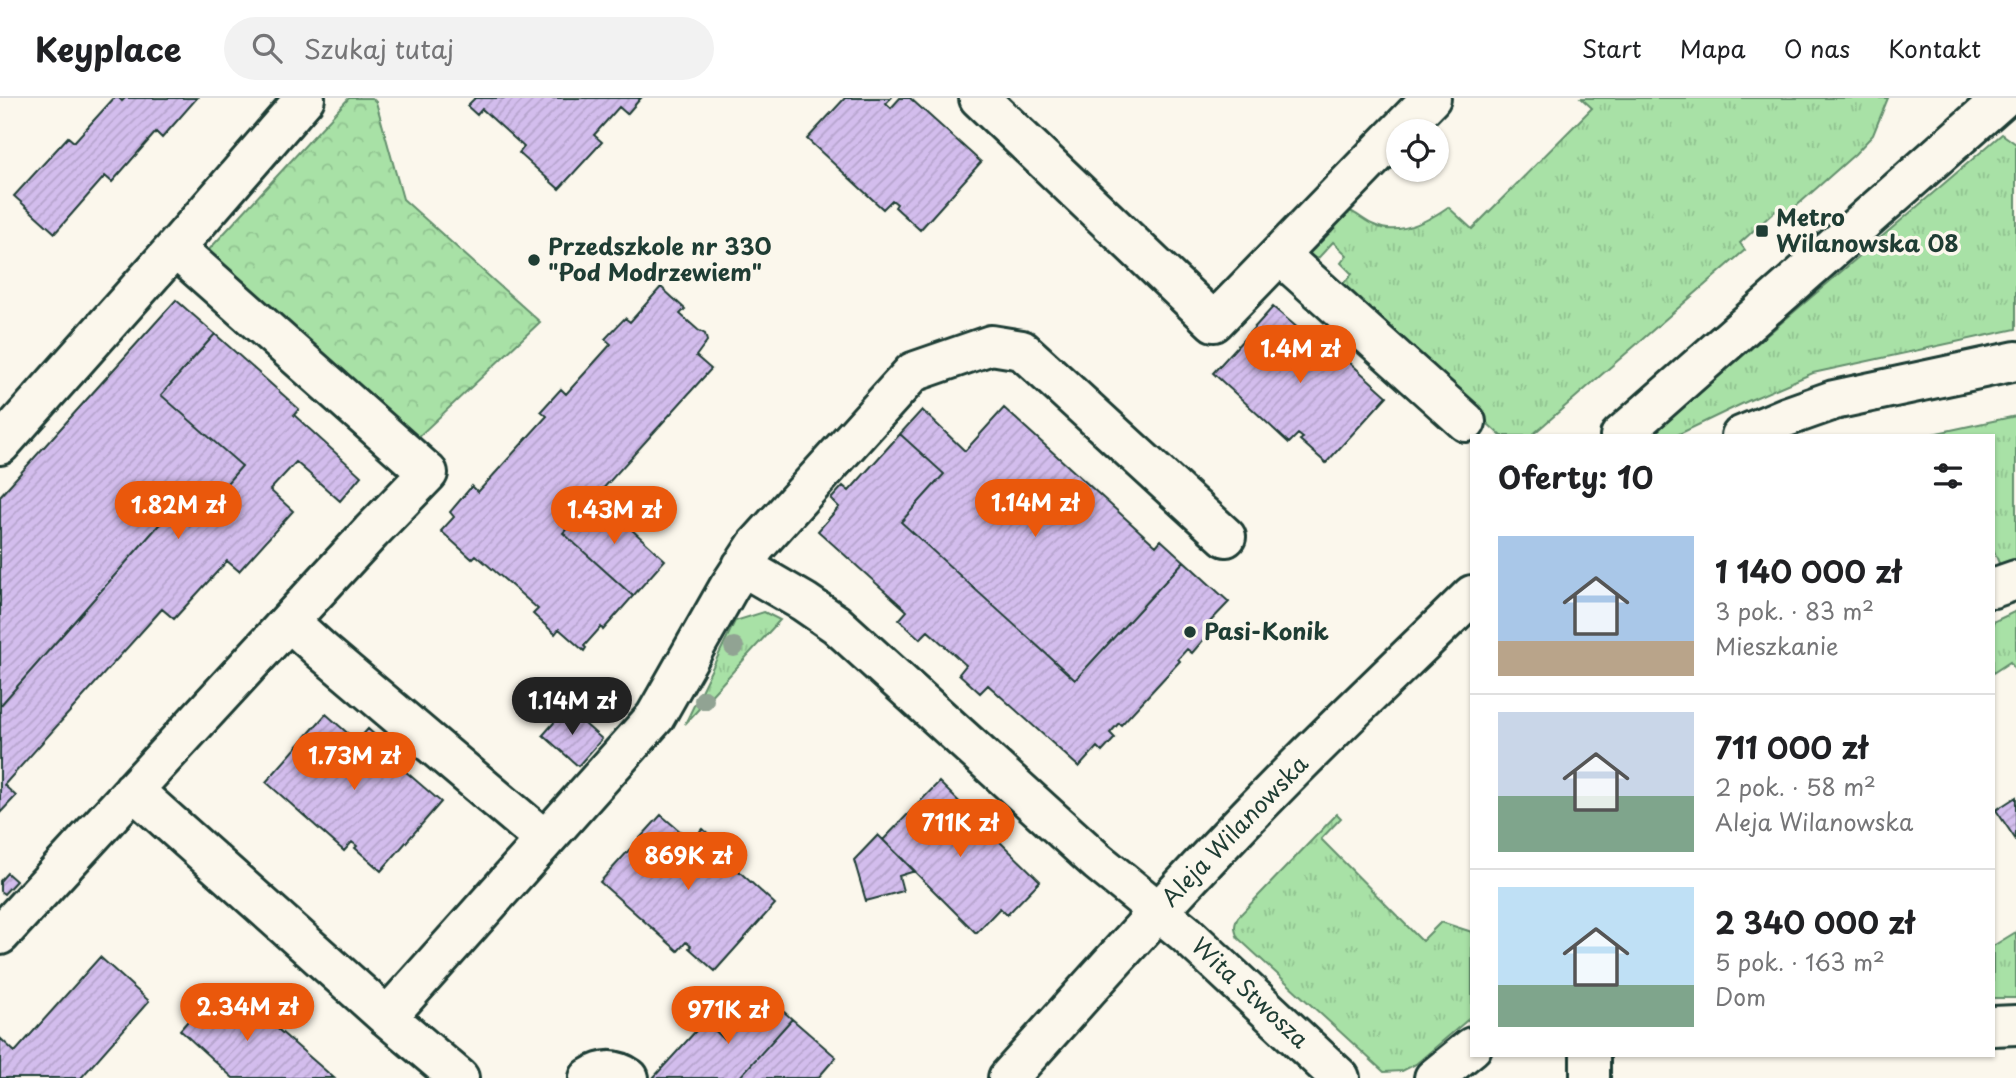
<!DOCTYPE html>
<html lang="pl">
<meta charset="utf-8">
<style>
body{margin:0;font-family:"Playpen Sans",sans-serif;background:#f2f2f2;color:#202124;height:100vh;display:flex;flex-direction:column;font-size:26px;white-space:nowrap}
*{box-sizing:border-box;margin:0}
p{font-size:23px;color:#757577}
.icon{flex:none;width:38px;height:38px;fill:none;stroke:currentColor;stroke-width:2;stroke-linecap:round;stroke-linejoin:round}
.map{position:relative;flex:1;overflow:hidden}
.side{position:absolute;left:1470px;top:336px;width:525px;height:623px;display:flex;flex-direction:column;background:#fff;border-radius:0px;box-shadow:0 2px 5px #0004}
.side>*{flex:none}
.tools{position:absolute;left:1386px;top:21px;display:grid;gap:14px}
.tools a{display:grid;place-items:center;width:63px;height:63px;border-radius:50%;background:#fff;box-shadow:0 2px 5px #0004;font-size:35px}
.price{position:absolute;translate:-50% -60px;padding:0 16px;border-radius:24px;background:#ea580c;color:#fff;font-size:23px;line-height:46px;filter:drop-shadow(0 2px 4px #0008)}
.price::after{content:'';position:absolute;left:50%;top:42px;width:21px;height:16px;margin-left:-10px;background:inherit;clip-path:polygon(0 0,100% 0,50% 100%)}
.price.current{background:#222;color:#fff}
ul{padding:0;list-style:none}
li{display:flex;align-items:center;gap:21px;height:175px;padding:0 28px}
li+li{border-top:2px solid #e0e0e0}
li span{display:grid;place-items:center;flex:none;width:196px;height:140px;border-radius:0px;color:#555}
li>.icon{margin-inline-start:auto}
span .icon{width:84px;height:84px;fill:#fffc;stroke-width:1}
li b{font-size:30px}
h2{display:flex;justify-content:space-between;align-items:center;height:84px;padding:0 28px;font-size:30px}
header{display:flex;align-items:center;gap:42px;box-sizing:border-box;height:98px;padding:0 35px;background:#fff;border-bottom:2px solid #e0e0e0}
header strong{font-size:33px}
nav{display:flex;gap:38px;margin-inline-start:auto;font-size:24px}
.search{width:490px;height:63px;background:#f2f2f2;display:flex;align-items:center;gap:18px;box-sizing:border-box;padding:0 24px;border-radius:38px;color:#757577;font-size:26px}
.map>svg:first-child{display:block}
</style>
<header>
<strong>Keyplace</strong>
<div class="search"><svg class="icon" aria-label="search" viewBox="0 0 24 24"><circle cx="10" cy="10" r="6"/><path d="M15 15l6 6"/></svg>Szukaj tutaj</div>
<nav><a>Start</a><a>Mapa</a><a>O nas</a><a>Kontakt</a></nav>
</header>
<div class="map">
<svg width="2016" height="980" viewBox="0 0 2016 980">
<defs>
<pattern id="grass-tufts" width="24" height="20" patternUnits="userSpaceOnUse" patternTransform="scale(1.75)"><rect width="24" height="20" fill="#a8e1a6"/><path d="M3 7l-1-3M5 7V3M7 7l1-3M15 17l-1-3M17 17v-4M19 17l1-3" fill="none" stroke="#90c290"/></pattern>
<pattern id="park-crowns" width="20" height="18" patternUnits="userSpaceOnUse" patternTransform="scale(1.75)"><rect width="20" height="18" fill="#a8e1a6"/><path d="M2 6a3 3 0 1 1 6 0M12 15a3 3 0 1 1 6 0" fill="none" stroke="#90c290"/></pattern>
<pattern id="building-hatch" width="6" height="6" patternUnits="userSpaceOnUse" patternTransform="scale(1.75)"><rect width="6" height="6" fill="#d3bded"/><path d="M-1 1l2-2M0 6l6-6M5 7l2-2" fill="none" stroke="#b5a3cc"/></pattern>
</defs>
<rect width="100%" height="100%" fill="#fbf7ec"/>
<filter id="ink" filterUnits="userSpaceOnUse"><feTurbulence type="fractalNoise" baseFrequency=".0143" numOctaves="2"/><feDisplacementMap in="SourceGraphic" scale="14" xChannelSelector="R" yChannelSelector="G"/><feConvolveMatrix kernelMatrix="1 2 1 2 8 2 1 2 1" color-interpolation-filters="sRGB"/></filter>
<g filter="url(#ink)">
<path fill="url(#grass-tufts)" stroke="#648f6d" stroke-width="2" d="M 1581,0 L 1888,0 L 1873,37 L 1855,56 L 1783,120 L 1775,113 L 1740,145 L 1745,152 L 1531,338 L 1501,338 L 1340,189 L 1352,176 L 1341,165 L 1347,157 L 1333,144 L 1311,168 L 1308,161 L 1307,152 L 1345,111 C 1356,114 1364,123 1374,127 C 1398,139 1428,123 1448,109 L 1472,131 L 1592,10 Z
M 2002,36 L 2016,46 L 2016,231 L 1813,275 L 1750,302 L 1675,338 L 1649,338 Z
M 2016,318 L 2016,466 L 2001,470 L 1993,451 L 1993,338 L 1923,338 Z
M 2016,513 L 2016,573 L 2010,564 L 1993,575 L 1993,524 Z
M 764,514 L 780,522 L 685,626 L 735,523 Z
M 1337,716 L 1341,720 L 1321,741 L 1422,843 L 1441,824 L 1472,834 L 1472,918 L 1416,966 L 1402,973 L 1384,974 L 1238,840 C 1234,831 1234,827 1238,819 Z
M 2016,834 L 2016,900 L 1993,900 L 1993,848 Z"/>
<path fill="url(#park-crowns)" stroke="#648f6d" stroke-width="2" d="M 349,0 L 372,0 L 376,4 L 403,101 L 540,224 L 414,343 L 205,156 Z"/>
<path fill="url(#building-hatch)" stroke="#1f3d34" stroke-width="2" d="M 114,0 L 119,0 L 122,3 L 125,0 L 197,0 L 162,40 L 156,34 L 112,84 L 105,78 L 55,135 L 14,98 L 68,39 L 74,44 Z
M 475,0 L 641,0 L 627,16 L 619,9 L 594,37 L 602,44 L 559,91 L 519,55 L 524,49 L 482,11 L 477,17 L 467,8 Z
M 845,0 L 891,0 L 886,5 L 891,10 L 900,0 L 910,0 L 981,64 L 920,132 L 895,109 L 897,106 L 892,102 L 883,111 L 807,41 Z
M 661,189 L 685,211 L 680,216 L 698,232 L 705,236 L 707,243 L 696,258 L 711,271 L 563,435 L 633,498 L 603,532 L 601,529 L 584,548 L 586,550 L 584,553 L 559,531 L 555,536 L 533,516 L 538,511 L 512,488 L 476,457 L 472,461 L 441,433 L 454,419 L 450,414 L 472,388 L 478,394 L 547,318 L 541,313 L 561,291 L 566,296 L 611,246 L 605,241 L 625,220 L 630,224 Z
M 176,202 L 215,236 L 161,297 L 242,368 L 190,427 L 172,412 L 0,608 L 0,398 Z
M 1273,209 L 1299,231 L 1292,239 L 1296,244 L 1310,229 L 1387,298 L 1326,365 L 1300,342 L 1303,340 L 1298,336 L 1289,345 L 1213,275 Z
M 215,236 L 299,311 L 294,317 L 361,378 L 340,403 L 296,364 L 270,392 L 293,413 L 239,473 L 227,463 L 174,521 L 162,511 L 4,687 L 16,698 L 0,715 L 0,608 L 172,412 L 190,427 L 242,368 L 161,297 Z
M 1004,310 L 1156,448 L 1161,442 L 1184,463 L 1075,582 L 901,424 L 944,376 L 900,336 L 922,312 L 965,353 Z
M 900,336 L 944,376 L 901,424 L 1075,582 L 1184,463 L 1229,504 L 1206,528 L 1211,533 L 1192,555 L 1187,551 L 1178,561 L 1180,563 L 1121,627 L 1119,625 L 1110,635 L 1115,640 L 1102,654 L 1097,649 L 1079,669 L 988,587 L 980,595 L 959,576 L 966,567 L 928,533 L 920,541 L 899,522 L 907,513 L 818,433 L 839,409 L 831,401 L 843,388 L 849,393 Z
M 596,399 L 665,462 L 633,498 L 563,435 Z
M 567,610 L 602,641 L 578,668 L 543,637 Z
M 326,616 L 352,639 L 345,647 L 350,651 L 368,631 L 403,662 L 398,667 L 441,704 L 381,773 L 355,750 L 357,748 L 352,744 L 344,753 L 266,684 Z
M 939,684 L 1040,783 L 1007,817 L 1000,810 L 976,835 L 883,742 Z
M 2016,699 L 2016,742 L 1996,712 Z
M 661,717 L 687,739 L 679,747 L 684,751 L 703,731 L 737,762 L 732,767 L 775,806 L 715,873 L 689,850 L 691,848 L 686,844 L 678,853 L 600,784 Z
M 878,737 L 915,773 L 899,778 L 903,793 L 866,803 L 854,762 Z
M 7,775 L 16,783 L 4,796 L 0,793 L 0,783 Z
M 100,859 L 149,903 L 81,980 L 0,980 L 0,940 L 15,954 Z
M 215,892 L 234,908 L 242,900 L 334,980 L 233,980 L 180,932 Z
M 764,896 L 792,921 L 739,980 L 653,980 L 705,923 L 724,941 Z
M 792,921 L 836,959 L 818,980 L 739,980 Z"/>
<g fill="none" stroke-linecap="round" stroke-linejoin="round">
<g stroke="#1f3d34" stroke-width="44">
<path id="minor" d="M 979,0 L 1214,224 L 1398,34
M 1399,33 L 1431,0
M 1280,157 L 1466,324
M 0,347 L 175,150 L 305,0
M 742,468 L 804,504 L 836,526 L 1098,764 L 1185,835 L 1340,980
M 1993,490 L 2016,482
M 290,524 L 322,553 L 545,742
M 133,692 L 387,919 L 459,980
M 0,837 L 371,434 L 428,375 L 175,150
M 387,919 L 655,619 L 729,489 L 756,448 L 913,274 L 991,247 L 1022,252 L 1226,439
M 1993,928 L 2016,927
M 1590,957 L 1590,980
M 589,980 C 603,971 615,970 629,980
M 1434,980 L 1472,949"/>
</g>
<g stroke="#1f3d34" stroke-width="44">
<path id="major" d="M 1620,338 L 2003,0
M 1741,338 L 1786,319 L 1834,302 L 2016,263
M 1008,980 C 1104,873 1199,766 1301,664 C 1357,608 1415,553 1472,497"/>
</g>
<use href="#minor" stroke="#fbf7ec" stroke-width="38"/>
<use href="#major" stroke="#fbf7ec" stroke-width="38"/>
</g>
<g fill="#91a393">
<circle cx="734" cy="549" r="10"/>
<circle cx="704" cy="602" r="10"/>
</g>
</g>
<g fill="#1f3d34" stroke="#fbf7ec" stroke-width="2.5">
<rect x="1755" y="126" width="14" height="14" rx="3.5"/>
<circle cx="534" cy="162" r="7"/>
<circle cx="1190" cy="534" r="7"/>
</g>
<g text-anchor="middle" stroke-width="7" stroke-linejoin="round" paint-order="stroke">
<g font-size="23" font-weight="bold" fill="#1f3d34" stroke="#fbf7ec" text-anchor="start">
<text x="1776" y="128">Metro<tspan x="1776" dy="26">Wilanowska 08</tspan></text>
<text x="548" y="157">Przedszkole nr 330<tspan x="548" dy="26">"Pod Modrzewiem"</tspan></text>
<text x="1204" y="542">Pasi-Konik</text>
</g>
<g font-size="23" fill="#1f3d34" stroke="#fbf7ec">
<text transform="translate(1235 733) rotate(-46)" y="8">Aleja Wilanowska</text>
<text transform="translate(1250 895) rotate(43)" y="8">Wita Stwosza</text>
</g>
</g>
</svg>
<div class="tools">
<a><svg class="icon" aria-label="locate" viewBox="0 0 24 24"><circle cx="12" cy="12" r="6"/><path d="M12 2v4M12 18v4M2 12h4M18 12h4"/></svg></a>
</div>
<b class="price" style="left:1300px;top:287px">1.4M zł</b>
<b class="price" style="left:1035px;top:441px">1.14M zł</b>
<b class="price" style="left:178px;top:443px">1.82M zł</b>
<b class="price" style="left:614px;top:448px">1.43M zł</b>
<b class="price current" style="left:572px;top:639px">1.14M zł</b>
<b class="price" style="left:354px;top:694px">1.73M zł</b>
<b class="price" style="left:960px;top:761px">711K zł</b>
<b class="price" style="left:688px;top:794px">869K zł</b>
<b class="price" style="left:247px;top:945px">2.34M zł</b>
<b class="price" style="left:728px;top:948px">971K zł</b>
<section class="side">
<h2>Oferty: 10<svg class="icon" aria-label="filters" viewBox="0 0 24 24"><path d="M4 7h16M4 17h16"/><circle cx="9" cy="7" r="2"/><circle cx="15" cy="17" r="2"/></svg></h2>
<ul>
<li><span style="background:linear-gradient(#a9c7e8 75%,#b9a48a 0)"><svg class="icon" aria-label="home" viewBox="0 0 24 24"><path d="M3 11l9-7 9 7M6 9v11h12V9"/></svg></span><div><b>1 140 000 zł</b><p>3 pok. · 83 m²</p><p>Mieszkanie</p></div></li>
<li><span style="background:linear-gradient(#c9d6e8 60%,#7fa58c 0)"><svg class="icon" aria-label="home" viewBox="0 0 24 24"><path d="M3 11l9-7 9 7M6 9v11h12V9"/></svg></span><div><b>711 000 zł</b><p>2 pok. · 58 m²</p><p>Aleja Wilanowska</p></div></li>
<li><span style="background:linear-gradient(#bfe0f5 70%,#7fa58c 0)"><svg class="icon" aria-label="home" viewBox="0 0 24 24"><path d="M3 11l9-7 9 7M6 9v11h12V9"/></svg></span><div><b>2 340 000 zł</b><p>5 pok. · 163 m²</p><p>Dom</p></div></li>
</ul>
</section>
</div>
